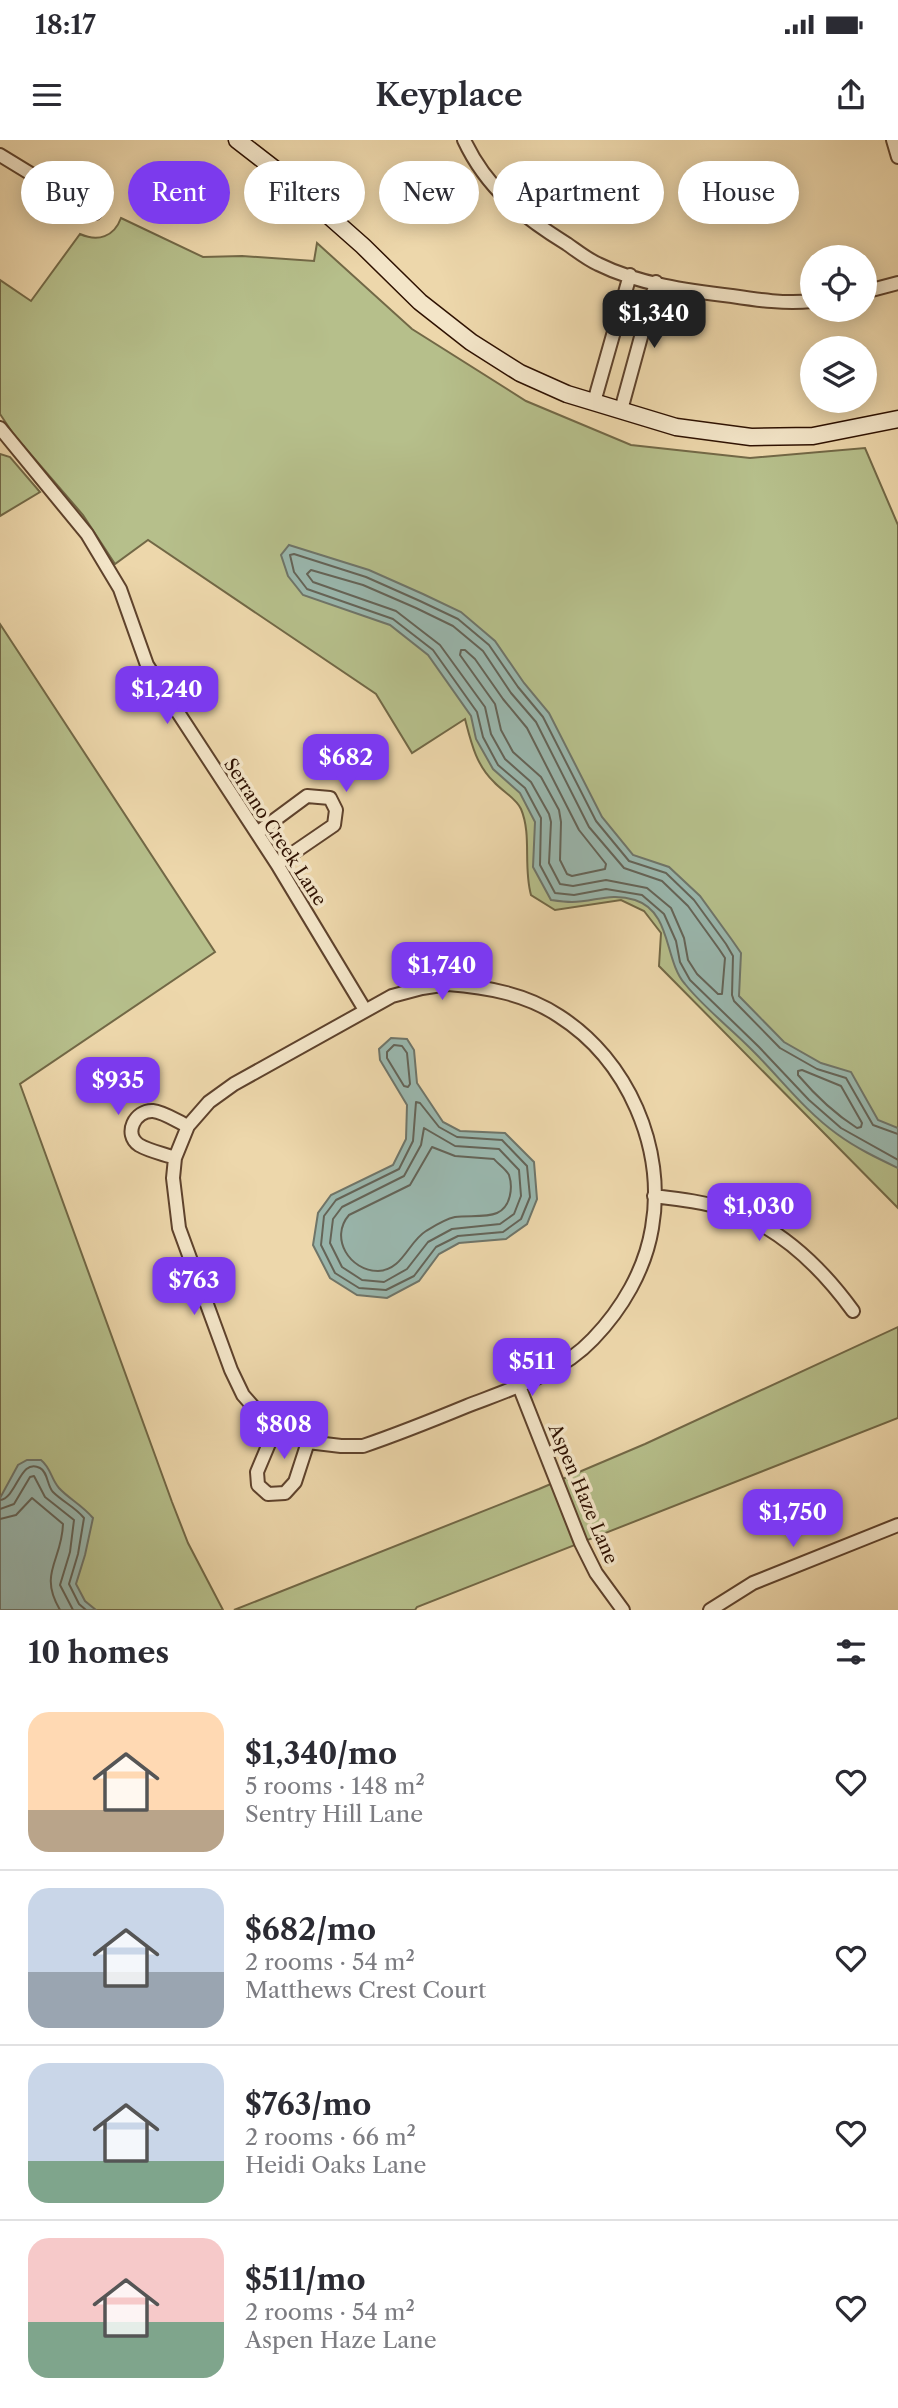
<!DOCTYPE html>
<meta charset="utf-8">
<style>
body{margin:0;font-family:"Libre Caslon Text",serif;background:#f2f2f3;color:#2b2b33;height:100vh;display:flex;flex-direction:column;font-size:26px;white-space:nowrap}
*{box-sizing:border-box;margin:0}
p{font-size:23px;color:#7c7c81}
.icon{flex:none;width:38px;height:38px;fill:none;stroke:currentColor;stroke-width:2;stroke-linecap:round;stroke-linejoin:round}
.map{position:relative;height:1470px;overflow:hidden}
.sheet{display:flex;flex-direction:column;background:#fff;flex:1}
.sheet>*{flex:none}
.banner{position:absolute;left:21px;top:21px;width:858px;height:63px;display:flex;gap:14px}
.buttons{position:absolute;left:800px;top:105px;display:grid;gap:14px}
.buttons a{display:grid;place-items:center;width:77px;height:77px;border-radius:50%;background:#fff;box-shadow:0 4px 18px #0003;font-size:35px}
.price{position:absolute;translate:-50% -60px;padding:0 16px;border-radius:14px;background:#7c3aed;color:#fff;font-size:23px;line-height:46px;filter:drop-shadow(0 2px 4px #0008)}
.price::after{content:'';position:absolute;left:50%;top:42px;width:21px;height:16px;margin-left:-10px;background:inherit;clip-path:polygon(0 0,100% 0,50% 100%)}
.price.active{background:#222;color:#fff}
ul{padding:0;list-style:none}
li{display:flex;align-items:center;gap:21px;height:175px;padding:0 28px}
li+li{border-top:2px solid #e1e1e2}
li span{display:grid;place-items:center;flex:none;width:196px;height:140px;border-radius:21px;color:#555}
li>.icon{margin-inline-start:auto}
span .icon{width:84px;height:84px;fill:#fffc;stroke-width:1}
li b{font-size:30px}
h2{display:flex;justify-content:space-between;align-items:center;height:84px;padding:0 28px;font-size:30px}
.tag{padding:0 24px;border-radius:32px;background:#fff;box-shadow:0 4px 18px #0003;font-size:24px;line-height:63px}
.tag.active{background:#7c3aed;color:#fff}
.status{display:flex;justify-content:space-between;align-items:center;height:49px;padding:0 35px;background:#fff;direction:ltr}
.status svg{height:19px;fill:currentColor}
header{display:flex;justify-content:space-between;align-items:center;height:91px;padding:0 28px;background:#fff;font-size:32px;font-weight:600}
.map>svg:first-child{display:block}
</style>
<div class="status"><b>18:17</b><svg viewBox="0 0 49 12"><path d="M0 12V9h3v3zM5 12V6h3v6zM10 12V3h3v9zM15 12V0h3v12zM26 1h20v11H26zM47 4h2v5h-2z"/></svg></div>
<header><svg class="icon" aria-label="menu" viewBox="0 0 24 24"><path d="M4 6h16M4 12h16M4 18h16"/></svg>Keyplace<svg class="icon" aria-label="share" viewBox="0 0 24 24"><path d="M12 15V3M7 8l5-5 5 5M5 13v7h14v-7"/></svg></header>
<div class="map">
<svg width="898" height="1470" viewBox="0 0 898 1470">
<rect width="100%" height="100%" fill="#edd7ab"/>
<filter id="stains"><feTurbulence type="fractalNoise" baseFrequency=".00286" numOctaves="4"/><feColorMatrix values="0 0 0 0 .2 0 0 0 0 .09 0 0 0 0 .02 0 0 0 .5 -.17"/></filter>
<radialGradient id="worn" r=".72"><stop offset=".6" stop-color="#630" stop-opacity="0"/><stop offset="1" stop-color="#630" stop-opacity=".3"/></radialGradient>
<path fill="#b6bf8b" stroke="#726846" stroke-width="2" d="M 121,78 L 203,117 L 242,116 L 314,121 L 317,103 L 412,189 L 526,261 L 631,305 L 750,318 L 865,308 L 898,385 L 898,1068 L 659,826 L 661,793 L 644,771 L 621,760 L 555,770 L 531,755 C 523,727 532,695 521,669 C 516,658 502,651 494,642 C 476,625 471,602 465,579 L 412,613 L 376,554 L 148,400 L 115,424 L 83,375 L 14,295 L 0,274 L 0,140 L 31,161 L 80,94 C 98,102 114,97 121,78 Z
M 0,314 L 10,317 L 40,352 L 0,376 Z
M 0,484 L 215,812 L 20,944 L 172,1362 L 188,1403 L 223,1470 L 0,1470 Z
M 898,1187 L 898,1278 L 417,1467 L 415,1470 L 234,1470 L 539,1349 L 645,1304 Z"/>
<path fill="#9ab8af" stroke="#6f7569" stroke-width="2" d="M 289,405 L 369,430 L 423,454 L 461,472 L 495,501 L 524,543 L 549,573 L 602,677 L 633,715 L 669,727 L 700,756 L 732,800 L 741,813 L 739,856 L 784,902 L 821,923 L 851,932 L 878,980 L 898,988 L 898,1028 C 877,1018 856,1008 837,994 C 805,971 781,939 754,912 C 732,889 705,869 685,844 C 664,820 672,772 635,760 C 610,752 595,762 572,762 C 565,762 558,761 551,760 L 533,727 L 535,682 L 520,653 L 493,629 L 476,599 L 471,576 L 428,515 L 390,485 L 303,455 L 288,436 L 281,415 Z
M 391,898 L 407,899 L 414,910 L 417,943 L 443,982 L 460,991 L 505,993 L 534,1022 L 537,1059 L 527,1084 L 506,1099 L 459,1103 L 439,1114 L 419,1141 L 387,1158 L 357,1155 L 330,1138 L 313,1105 L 318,1073 L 331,1055 L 393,1025 L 406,999 L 407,965 L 380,920 L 379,909 Z
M 27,1320 L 41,1320 C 51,1328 51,1339 59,1348 C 69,1359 81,1364 93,1378 L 85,1415 L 76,1444 L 85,1461 L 96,1470 L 0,1470 L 0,1358 L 18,1325 Z"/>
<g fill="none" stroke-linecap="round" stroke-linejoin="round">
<path stroke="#646458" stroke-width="2" d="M 311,430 L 363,445 L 416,468 L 453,486 L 483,511 L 511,553 L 536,582 L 589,687 L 624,728 L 662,741 L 688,766 L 719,809 L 725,818 L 722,854 L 718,854 L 697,834 L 688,820 L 684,798 L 671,768 L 647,748 L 606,740 L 573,746 L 560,744 L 549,723 L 551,682 L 549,674 L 531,642 L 505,619 L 491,594 L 485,567 L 440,505 L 396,471 L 313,442 L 307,434 Z
M 461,510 L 465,510 L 475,519 L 503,559 L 527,588 L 579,690 L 606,724 L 605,729 L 572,736 L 567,734 L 560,720 L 561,682 L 559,670 L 541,637 L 513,612 L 501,590 L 495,564 L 460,515 Z
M 394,905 L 402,906 L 407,913 L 410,944 L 408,947 L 404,946 L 387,918 L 387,912 Z
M 802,930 L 841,946 L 862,983 L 861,987 L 857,988 C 835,974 815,955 798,935 L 798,931 Z
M 416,962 L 420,963 L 439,987 L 457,997 L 502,1000 L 527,1026 L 530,1057 L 521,1079 L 503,1092 L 458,1096 L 436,1107 L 414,1136 L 386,1150 L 359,1148 L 335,1133 L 321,1105 L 324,1076 L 336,1060 L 399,1029 L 413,1001 Z
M 424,988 L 455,1006 L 499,1009 L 519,1030 L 521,1056 L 514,1074 L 500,1084 L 452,1089 L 428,1102 L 407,1129 L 384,1142 L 362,1140 L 342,1127 L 330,1103 L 333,1079 L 342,1067 L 404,1036 L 421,1005 Z
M 898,994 L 873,985 L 846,938 L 817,929 L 780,908 L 734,861 L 732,855 L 733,816 L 726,804 L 694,760 L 666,733 L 629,721 L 596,681 L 543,577 L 518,547 L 489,505 L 458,479 L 420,461 L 366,437 L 294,414 L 290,415 L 294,432 L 307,449 L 393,479 L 433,510 L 477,572 L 483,597 L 498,625 L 525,648 L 541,678 L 540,725 L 555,753 L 574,755 L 606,749 L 642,755 L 664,774 L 676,801 L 680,822 L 690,840 L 759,907 L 809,960 L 841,988 L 898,1020
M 432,1007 L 455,1016 L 494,1019 C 498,1024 506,1029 509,1035 C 513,1047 511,1067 497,1073 C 485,1078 468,1075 455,1077 C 445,1079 434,1086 426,1091 C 408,1102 403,1130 378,1131 C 350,1131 329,1098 349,1075 L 410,1045 Z
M 0,1360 C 17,1358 20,1317 40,1328 C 48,1332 47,1346 53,1352 C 63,1362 75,1367 84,1378 L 78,1414 L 69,1444 L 79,1464 L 86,1470
M 0,1369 L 14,1364 L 30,1337 L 34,1336 L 45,1357 L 74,1380 L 70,1412 L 60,1445 L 73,1470
M 0,1379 L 16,1375 L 32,1358 L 63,1384 C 62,1421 38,1433 60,1470"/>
<g stroke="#5e422c" stroke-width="16">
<path id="street" d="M 464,0 C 487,49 522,76 567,104 C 577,111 587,119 598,124 C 638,144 689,151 732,156 C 758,160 786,164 812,161
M 893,0 L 898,17
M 0,15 L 95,73
M 864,152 L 898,143
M 594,262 L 630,135
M 621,270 L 656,142
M 0,288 L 87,394 L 120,449 L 147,525 L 277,724 L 365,870
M 257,693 L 307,656 L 330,658 L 336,670 L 334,685 L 277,724
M 448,844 C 487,847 526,854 559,876 C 628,920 666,1008 652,1088 C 645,1130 622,1169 593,1199 C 560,1234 511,1249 467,1266 C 433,1280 398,1294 363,1306 L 341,1306 L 308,1302 L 293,1296 L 276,1287 L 258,1272 L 243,1255 L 231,1230 L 179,1088 L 173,1038 L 175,1018 L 188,986 L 209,962 L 234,944 L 392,856 L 422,848 Z
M 175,1018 C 164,1014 149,1011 139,1005 C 123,994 135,970 153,971 C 164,972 178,982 188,986
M 654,1056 C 679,1059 705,1062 729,1070 C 781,1088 821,1127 853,1171
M 519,1246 L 581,1403 L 596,1433 L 623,1470
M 276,1287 L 257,1332 L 258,1345 L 268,1354 L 285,1353 L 295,1342 L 308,1302
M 710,1470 L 753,1443 L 898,1385"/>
</g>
<g stroke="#2e1101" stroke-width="19">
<path id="secondary" d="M 237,0 L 285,37 L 363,106 L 420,162 L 471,202 L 520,233 L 567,254 L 676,287 L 751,297 L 813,296 L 898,279"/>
</g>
<use href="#street" stroke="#f3e5c8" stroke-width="12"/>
<use href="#secondary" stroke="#f3e5c8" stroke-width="16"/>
</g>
<g text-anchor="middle" stroke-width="7" stroke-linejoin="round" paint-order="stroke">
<g font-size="18" fill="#2e1101" stroke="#f3e5c8">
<text transform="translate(275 692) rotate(57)" y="6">Serrano Creek Lane</text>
<text transform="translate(583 1354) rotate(67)" y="6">Aspen Haze Lane</text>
</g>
</g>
<rect width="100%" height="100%" filter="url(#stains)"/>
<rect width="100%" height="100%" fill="url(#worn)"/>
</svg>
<div class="buttons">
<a><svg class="icon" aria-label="locate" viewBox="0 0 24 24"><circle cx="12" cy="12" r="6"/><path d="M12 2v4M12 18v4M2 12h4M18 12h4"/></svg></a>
<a><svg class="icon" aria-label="layers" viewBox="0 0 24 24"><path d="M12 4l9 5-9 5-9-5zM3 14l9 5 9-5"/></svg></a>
</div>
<b class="price active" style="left:654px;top:210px">$1,340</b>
<b class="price" style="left:167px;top:586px">$1,240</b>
<b class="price" style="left:346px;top:654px">$682</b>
<b class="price" style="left:442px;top:862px">$1,740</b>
<b class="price" style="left:118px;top:977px">$935</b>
<b class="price" style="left:759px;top:1103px">$1,030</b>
<b class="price" style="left:194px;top:1177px">$763</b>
<b class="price" style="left:532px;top:1258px">$511</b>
<b class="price" style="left:284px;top:1321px">$808</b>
<b class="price" style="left:793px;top:1409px">$1,750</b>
<div class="banner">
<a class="tag">Buy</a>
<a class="tag active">Rent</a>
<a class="tag">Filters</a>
<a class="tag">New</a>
<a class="tag">Apartment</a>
<a class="tag">House</a>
</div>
</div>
<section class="sheet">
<h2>10 homes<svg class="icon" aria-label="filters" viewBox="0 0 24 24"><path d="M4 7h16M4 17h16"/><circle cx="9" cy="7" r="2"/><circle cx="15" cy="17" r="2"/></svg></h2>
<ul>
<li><span style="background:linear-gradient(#ffd9b3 70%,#b9a48a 0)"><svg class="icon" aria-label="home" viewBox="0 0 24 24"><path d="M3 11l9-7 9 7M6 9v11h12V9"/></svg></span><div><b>$1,340/mo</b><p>5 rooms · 148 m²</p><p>Sentry Hill Lane</p></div><svg class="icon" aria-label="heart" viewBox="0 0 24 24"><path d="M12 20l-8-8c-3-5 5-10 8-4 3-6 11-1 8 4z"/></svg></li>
<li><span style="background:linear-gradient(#c9d6e8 60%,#9aa5b1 0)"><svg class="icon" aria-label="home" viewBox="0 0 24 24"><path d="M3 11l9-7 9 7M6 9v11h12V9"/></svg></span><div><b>$682/mo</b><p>2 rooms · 54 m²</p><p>Matthews Crest Court</p></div><svg class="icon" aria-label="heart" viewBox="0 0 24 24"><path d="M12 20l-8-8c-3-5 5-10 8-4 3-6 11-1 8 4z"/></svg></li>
<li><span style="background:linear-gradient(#c9d6e8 70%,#7fa58c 0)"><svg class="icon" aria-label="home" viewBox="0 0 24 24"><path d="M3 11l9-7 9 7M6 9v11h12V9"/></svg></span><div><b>$763/mo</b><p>2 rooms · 66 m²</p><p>Heidi Oaks Lane</p></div><svg class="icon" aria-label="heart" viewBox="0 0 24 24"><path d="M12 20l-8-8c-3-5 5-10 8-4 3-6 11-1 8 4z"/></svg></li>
<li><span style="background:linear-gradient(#f6c9c9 60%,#7fa58c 0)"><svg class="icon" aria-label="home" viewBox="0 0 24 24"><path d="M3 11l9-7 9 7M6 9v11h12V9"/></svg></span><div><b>$511/mo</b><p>2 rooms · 54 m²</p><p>Aspen Haze Lane</p></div><svg class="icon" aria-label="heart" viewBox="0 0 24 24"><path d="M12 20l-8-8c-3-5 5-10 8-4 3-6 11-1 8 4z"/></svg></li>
</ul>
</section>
